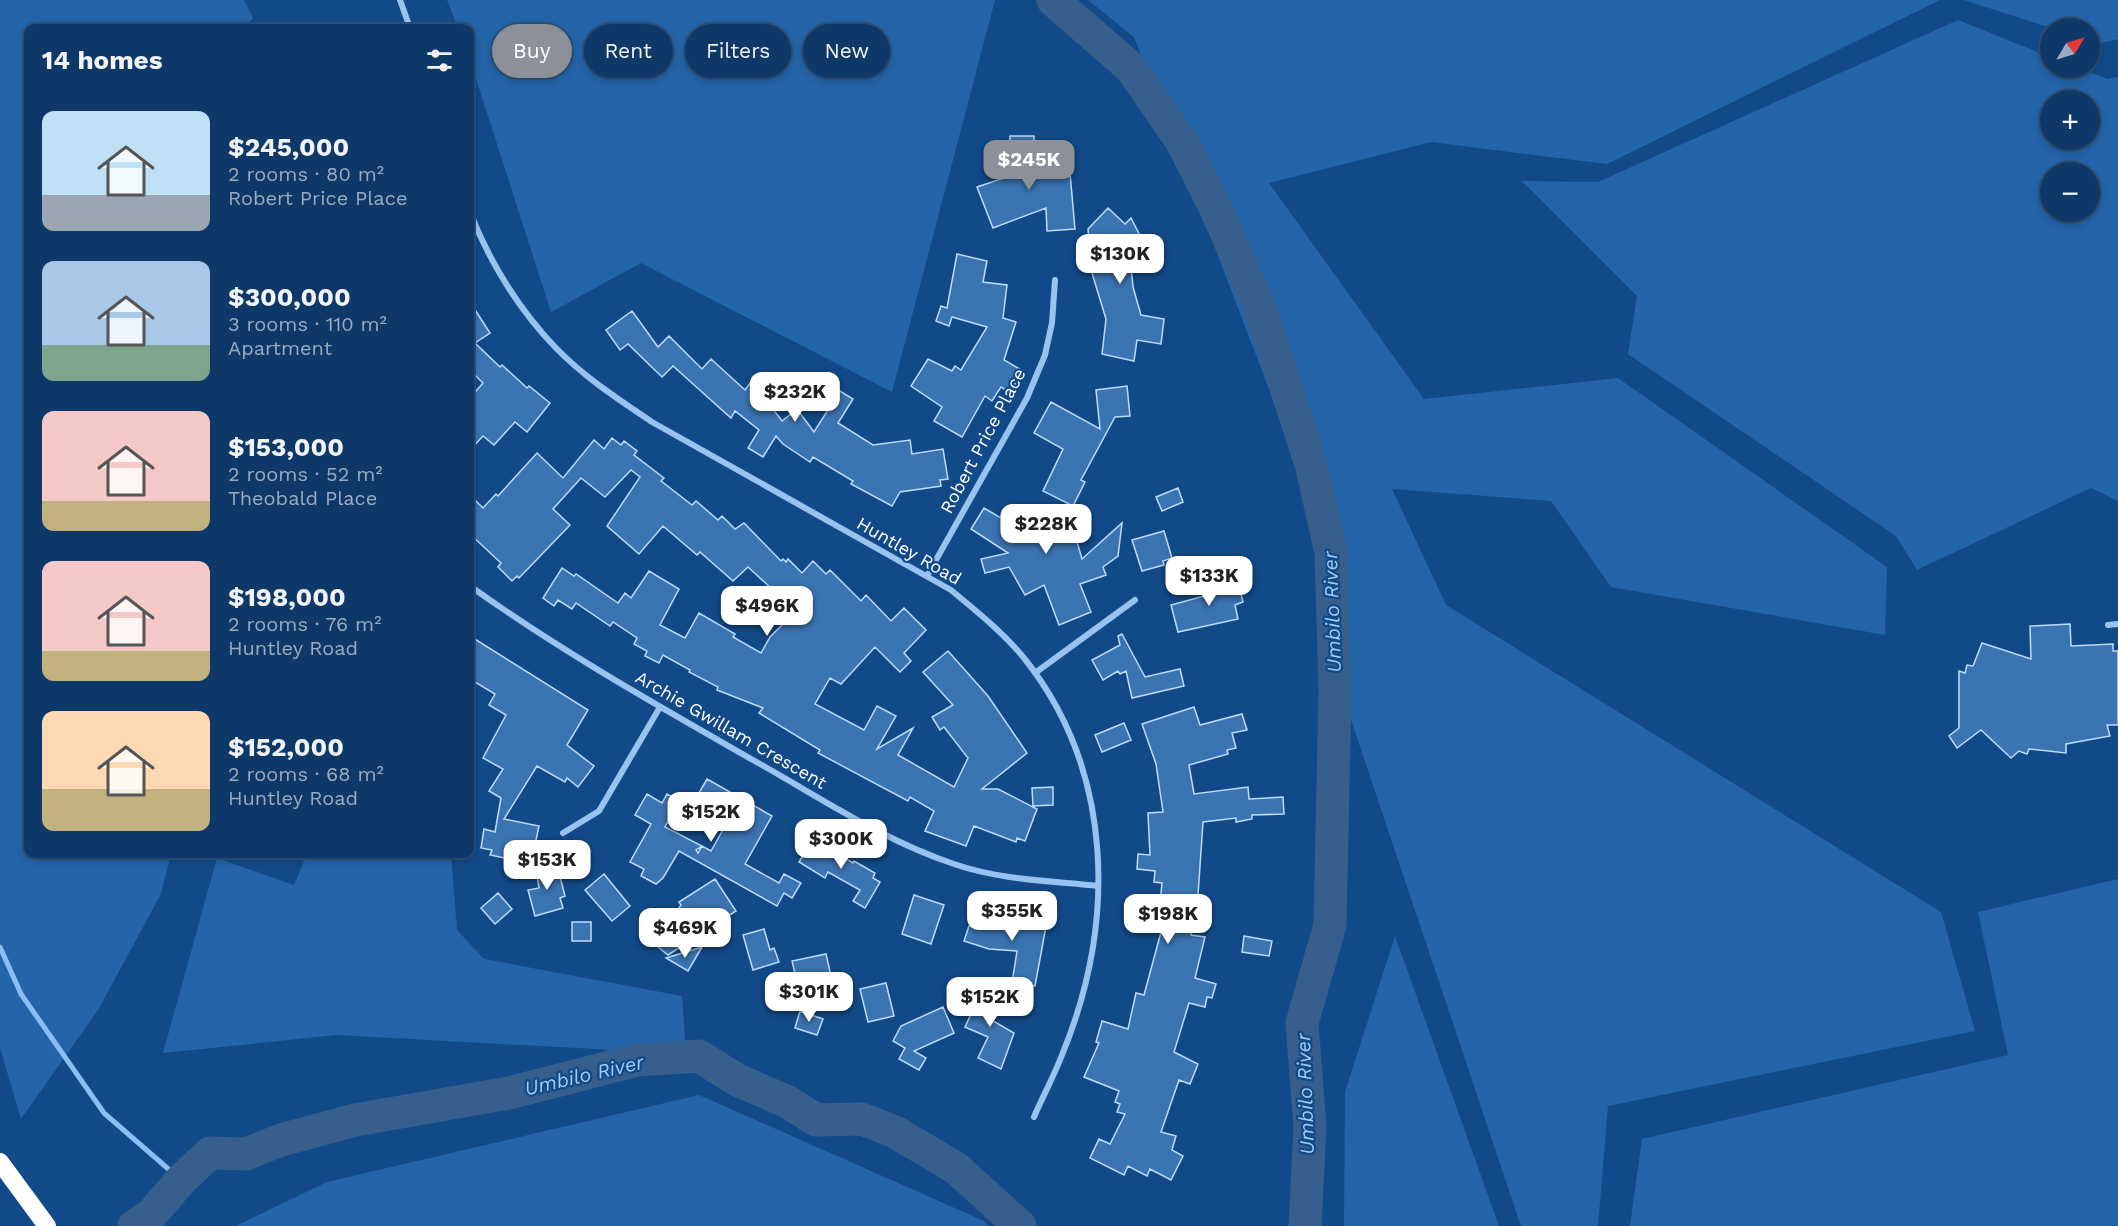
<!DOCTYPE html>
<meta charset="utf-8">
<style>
body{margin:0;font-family:"Work Sans",sans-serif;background:#173f6d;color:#f1f3f6;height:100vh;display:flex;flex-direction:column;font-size:22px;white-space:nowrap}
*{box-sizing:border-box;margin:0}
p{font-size:20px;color:#9bacc0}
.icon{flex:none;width:33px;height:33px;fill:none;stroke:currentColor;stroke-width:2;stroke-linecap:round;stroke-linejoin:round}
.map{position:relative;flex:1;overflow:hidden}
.details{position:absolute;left:24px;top:24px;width:450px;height:834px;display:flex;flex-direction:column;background:#0e3867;border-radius:12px;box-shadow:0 3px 9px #0003,0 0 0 2px #2e527b}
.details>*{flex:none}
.banner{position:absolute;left:492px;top:24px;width:570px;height:54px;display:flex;gap:12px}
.needle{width:39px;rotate:52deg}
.controls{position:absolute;left:2040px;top:18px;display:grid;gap:12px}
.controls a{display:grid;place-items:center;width:60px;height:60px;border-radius:50%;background:#0e3867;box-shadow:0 3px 9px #0003,0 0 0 2px #2e527b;font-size:30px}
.price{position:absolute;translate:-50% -51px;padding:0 14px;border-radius:12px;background:#fff;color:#222;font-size:20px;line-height:39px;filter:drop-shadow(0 2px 3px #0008)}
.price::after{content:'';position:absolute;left:50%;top:36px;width:18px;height:14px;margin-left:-9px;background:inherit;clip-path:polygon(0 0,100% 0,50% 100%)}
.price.selected{background:#8c9099;color:#fff}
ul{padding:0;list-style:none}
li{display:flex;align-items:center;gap:18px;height:150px;padding:0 18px}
li span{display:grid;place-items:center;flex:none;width:168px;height:120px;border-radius:12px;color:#555}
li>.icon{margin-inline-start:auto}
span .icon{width:72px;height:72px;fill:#fffc;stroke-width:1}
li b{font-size:26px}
h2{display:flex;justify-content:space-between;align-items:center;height:72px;padding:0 18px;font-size:26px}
.chip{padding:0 21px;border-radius:27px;background:#0e3867;box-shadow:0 3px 9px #0003,0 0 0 2px #2e527b;font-size:21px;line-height:54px}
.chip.selected{background:#8c9099;color:#fff}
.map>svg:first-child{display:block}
</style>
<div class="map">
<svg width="2118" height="1226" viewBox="0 0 2118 1226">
<rect width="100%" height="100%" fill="#124a89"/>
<path fill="#2464a8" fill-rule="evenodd" d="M 0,0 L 244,0 L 253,18 L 245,28 L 28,28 L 28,854 L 171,854 L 161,894 L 98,1010 L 21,1119 L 0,1048 Z
M 447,0 L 995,0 L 892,392 L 641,263 L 551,312 L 470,60 L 470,28 L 458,28 Z
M 1088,0 L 1940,0 L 1607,164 L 1431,142 L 1269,183 L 1424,399 L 1618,378 L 1887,567 L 1885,635 L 1611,587 L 1551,501 L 1392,489 L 1446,605 L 1941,912 L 1975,1031 L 1608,1106 L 1598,1226 L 1521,1226 L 1340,687 L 1317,514 L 1134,37 Z
M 1964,0 L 2118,0 L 2118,39 L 2097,44 L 2090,41 L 2090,28 L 2051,28 Z
M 1958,20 L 2050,57 L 2050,68 L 2078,68 L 2108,79 L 2118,77 L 2118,501 L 2091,488 L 1917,570 L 1896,536 L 1628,354 L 1637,296 L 1522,181 L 1598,182 ZM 2050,100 L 2090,100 L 2090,140 L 2050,140 ZM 2090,172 L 2090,212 L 2050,212 L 2050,172 Z
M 307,854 L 451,854 L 457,930 L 484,959 L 682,996 L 686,1054 L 337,1035 L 163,1053 L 217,858 L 294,885 Z
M 2118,879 L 2118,1226 L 1630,1226 L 1642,1139 L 2008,1055 L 1978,912 Z
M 1395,936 L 1499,1226 L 1344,1226 L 1345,1092 Z
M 699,1095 L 984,1221 L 988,1226 L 236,1226 L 327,1182 Z"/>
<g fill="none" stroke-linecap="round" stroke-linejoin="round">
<path stroke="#8abef4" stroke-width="5" d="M 0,947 L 21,994 L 104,1113 L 181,1180"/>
<path stroke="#365f8e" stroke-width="33" d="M 1053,0 L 1131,68 L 1182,142 L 1215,207 L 1261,311 L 1311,464 L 1331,552 L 1335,691 L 1330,925 L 1302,1023 L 1310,1127 L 1305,1226
M 134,1226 L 151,1215 L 181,1180 L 210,1153 L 246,1154 L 281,1140 L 355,1120 L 509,1093 L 637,1060 L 699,1056 L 737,1080 L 788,1102 L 816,1120 L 862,1119 L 895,1132 L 956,1168 L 1020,1226"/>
</g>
<path fill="#3b74b3" stroke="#bedcfc" stroke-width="1.5" d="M 1010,136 L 1034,136 L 1034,175 L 1070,173 L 1075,229 L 1047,231 L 1046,208 L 993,228 L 977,187 L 1010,176 Z
M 1108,208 L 1125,224 L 1131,218 L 1152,259 L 1142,264 L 1131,265 L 1133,287 L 1141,315 L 1164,319 L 1161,344 L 1137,340 L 1134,361 L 1102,354 L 1106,319 L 1092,273 L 1088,229 Z
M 957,254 L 987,261 L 983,282 L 1007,285 L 1003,318 L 1016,322 L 1004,360 L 1023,371 L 1010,393 L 1001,387 L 992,401 L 985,396 L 962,437 L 934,421 L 942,407 L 911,386 L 928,359 L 952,371 L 955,366 L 961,370 L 987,327 L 952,317 L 949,326 L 936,321 L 941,306 L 947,308 Z
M 470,302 L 490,333 L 475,343 L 500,367 L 502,365 L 527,388 L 529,386 L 550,403 L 527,432 L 515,422 L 494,445 L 483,436 L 470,450 L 470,398 L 483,383 L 470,370 Z
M 632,311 L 658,347 L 669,336 L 702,369 L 711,359 L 745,390 L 751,382 L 769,397 L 766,400 L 782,421 L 797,409 L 814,432 L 840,391 L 853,399 L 838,423 L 873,445 L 910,440 L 912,454 L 943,449 L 948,479 L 940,480 L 941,486 L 900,492 L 892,506 L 851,484 L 853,481 L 813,457 L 810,462 L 783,444 L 776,436 L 763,457 L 748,448 L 759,430 L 735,411 L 731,418 L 673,366 L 662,377 L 628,344 L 620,350 L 606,330 Z
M 1127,386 L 1130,416 L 1115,417 L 1081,480 L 1085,482 L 1073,506 L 1043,491 L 1063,449 L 1034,433 L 1051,402 L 1100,429 L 1096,390 Z
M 612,438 L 621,445 L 624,441 L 637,451 L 634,455 L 664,478 L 661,481 L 692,505 L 696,501 L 718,520 L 722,516 L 735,529 L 744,523 L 781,561 L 783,559 L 786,562 L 788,559 L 802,573 L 813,561 L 826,574 L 830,570 L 861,601 L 866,595 L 891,621 L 904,608 L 926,630 L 904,653 L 911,661 L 900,672 L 875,647 L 841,684 L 830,678 L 815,704 L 864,730 L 877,706 L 896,716 L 877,749 L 913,728 L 898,755 L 954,787 L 968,758 L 944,727 L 940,730 L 932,717 L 953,705 L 923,672 L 948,651 L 988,696 L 1027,753 L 982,789 L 998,789 L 1037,809 L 1025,841 L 1017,838 L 1016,842 L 974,826 L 966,846 L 925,831 L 934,811 L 910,797 L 908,801 L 818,753 L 820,750 L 759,713 L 763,708 L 717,690 L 718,687 L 689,672 L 690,670 L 663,655 L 659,663 L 645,656 L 647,651 L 634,644 L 637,638 L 613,622 L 610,626 L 576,603 L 572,609 L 558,600 L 554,606 L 543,598 L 562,568 L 574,576 L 576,574 L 618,603 L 625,593 L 631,598 L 649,571 L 679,589 L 660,625 L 685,638 L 699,613 L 735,634 L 733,637 L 761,653 L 770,637 L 796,611 L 748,567 L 733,581 L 700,552 L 697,555 L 663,526 L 639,554 L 607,526 L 640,477 L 631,470 L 605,497 L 581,478 L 553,509 L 570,525 L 519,578 L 517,576 L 512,581 L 498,567 L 501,563 L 470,534 L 470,495 L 483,508 L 496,494 L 498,496 L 537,453 L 563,478 L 594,440 L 604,449 Z
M 1178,488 L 1183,502 L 1162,511 L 1156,497 Z
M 1006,507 L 1067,507 L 1082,559 L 1122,523 L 1118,556 L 1103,567 L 1106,575 L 1080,584 L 1091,612 L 1059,625 L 1044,585 L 1025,595 L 1009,567 L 985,573 L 981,559 L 1008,553 L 971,529 L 984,508 L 1006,521 Z
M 1164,531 L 1172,558 L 1163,561 L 1164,565 L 1142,571 L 1132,540 Z
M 1228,581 L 1238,581 L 1243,602 L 1235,605 L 1238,619 L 1178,632 L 1171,605 L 1208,595 L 1206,587 Z
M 2070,624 L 2071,646 L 2113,644 L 2113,651 L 2118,651 L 2118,725 L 2107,725 L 2110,736 L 2066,744 L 2066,753 L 2029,749 L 2027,754 L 2019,751 L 2011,758 L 1981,730 L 1957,748 L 1949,736 L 1959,728 L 1959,671 L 1965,673 L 1967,665 L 1973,666 L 1982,643 L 2031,659 L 2030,626 Z
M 1122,634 L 1145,677 L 1180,669 L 1184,686 L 1132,698 L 1126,671 L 1120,674 L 1118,671 L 1103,680 L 1092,660 L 1120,645 L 1118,636 Z
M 470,636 L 588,710 L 567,745 L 594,766 L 578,787 L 567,778 L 565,782 L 537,766 L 504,819 L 539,826 L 532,859 L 506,854 L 505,858 L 490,855 L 492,850 L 481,848 L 484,829 L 495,832 L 501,798 L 489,791 L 503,769 L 483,758 L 506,715 L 489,705 L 495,694 L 470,679 Z
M 1194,707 L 1200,725 L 1242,714 L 1247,730 L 1232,733 L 1236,748 L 1227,750 L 1228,754 L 1189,765 L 1194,794 L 1248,787 L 1249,799 L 1283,797 L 1284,814 L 1252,815 L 1252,819 L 1236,822 L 1236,818 L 1203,822 L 1198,895 L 1195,895 L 1191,935 L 1205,937 L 1195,978 L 1216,984 L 1212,998 L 1207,997 L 1205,1007 L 1189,1003 L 1174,1052 L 1198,1064 L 1190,1084 L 1179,1080 L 1161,1132 L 1176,1136 L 1172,1150 L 1183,1156 L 1171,1180 L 1150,1169 L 1147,1176 L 1128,1166 L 1124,1175 L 1090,1158 L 1099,1139 L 1110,1144 L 1125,1114 L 1117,1112 L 1120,1104 L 1115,1102 L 1119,1091 L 1084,1077 L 1099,1043 L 1096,1042 L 1102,1021 L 1128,1029 L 1136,993 L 1144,995 L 1161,932 L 1157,931 L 1162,883 L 1154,882 L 1155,871 L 1137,869 L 1138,854 L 1150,855 L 1148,813 L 1163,812 L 1156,764 L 1142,724 Z
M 1124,723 L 1131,740 L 1102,752 L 1095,735 Z
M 707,779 L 772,816 L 745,864 L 779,883 L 784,874 L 801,883 L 792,898 L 784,893 L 777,906 L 679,851 L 663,878 L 656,884 L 641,876 L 644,869 L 630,862 L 651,824 L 635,815 L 647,794 L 662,803 L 667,794 L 680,801 L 665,827 L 702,846 L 696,850 L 698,853 L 702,846 L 711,851 L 730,817 L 696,798 Z
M 1053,787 L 1053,805 L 1033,806 L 1032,788 Z
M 813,839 L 853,863 L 854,861 L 875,873 L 873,878 L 880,882 L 865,908 L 853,901 L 860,890 L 828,872 L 825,878 L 799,862 Z
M 557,865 L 565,896 L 560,898 L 563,908 L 535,916 L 528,890 L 539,888 L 536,870 Z
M 604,874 L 630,906 L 612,921 L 585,890 Z
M 715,879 L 736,911 L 668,955 L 653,943 L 655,941 L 642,931 L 650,919 L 665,930 L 681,905 L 679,902 Z
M 498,893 L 512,909 L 495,924 L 481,908 Z
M 914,895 L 944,905 L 931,944 L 902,934 Z
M 978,910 L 1022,924 L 1023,917 L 1047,921 L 1035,986 L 1012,983 L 1017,951 L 989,949 L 964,941 L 969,926 L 973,927 Z
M 572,922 L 591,922 L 591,941 L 572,941 Z
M 764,929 L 770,950 L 774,948 L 779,962 L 753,970 L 743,935 Z
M 1244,936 L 1272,941 L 1269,956 L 1242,952 Z
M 702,947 L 688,971 L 666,958 Z
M 826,954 L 831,976 L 826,977 L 828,988 L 800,994 L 792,961 Z
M 986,981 L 1000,987 L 988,1018 L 1014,1033 L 1001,1069 L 978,1058 L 988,1037 L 965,1027 Z
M 886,983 L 894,1016 L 868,1022 L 860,989 Z
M 943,1007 L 954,1033 L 914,1051 L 926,1058 L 919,1070 L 899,1059 L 905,1048 L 893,1041 L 901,1026 Z
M 800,1011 L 823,1019 L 817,1035 L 795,1028 Z"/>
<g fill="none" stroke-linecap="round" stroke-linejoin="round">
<path stroke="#98c2f0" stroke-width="6" d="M 400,0 L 410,28
M 470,212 C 489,261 519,310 556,348 C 584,377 618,399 652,422 L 951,590 C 976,611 1003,632 1024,658 C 1115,772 1116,924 1062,1055 C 1054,1076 1043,1096 1034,1117
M 927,576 L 1027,398 L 1045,355 L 1052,323 L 1055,280
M 470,586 C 562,652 662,708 760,764 C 824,800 885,841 954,864 C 1000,880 1051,881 1098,886
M 2108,625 L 2118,624
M 1035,673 L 1135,600
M 563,833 L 599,811 L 660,707"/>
<path stroke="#fff" stroke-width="18" d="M 0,1162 L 47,1226"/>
</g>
<g text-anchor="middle" stroke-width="4.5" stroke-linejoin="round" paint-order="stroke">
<g font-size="18" fill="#fff" stroke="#124a89">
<text transform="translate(983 441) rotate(-62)" y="6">Robert Price Place</text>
<text transform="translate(909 551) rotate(30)" y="6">Huntley Road</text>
<text transform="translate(731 730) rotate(30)" y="6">Archie Gwillam Crescent</text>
</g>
<g font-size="20" font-style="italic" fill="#a4ccf8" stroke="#124a89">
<text transform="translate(1332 612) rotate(-92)" y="7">Umbilo River</text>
<text transform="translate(584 1075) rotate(-13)" y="7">Umbilo River</text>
<text transform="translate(1305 1094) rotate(-92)" y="7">Umbilo River</text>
</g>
</g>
</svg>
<div class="controls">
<a><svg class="needle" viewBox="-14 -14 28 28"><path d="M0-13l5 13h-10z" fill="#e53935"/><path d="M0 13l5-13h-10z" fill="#9bacc0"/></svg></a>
<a>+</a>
<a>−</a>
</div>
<b class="price selected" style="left:1029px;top:191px">$245K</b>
<b class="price" style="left:1120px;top:285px">$130K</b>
<b class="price" style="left:795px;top:423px">$232K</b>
<b class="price" style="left:1046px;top:555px">$228K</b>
<b class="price" style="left:1209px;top:607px">$133K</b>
<b class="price" style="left:767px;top:637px">$496K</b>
<b class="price" style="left:711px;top:843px">$152K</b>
<b class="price" style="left:841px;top:870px">$300K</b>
<b class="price" style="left:547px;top:891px">$153K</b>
<b class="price" style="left:1012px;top:942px">$355K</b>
<b class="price" style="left:1168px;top:945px">$198K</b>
<b class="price" style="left:685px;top:959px">$469K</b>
<b class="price" style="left:809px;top:1023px">$301K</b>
<b class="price" style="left:990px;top:1028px">$152K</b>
<div class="banner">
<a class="chip selected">Buy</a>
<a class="chip">Rent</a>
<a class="chip">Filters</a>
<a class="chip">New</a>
</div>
<section class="details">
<h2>14 homes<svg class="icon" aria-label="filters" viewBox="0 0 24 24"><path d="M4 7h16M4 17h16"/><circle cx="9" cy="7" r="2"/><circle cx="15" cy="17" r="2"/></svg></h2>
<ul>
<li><span style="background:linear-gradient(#bfe0f5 70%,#9aa5b1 0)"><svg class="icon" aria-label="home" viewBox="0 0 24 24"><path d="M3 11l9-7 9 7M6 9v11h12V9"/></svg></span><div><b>$245,000</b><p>2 rooms · 80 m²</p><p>Robert Price Place</p></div></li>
<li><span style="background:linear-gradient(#a9c7e8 70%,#7fa58c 0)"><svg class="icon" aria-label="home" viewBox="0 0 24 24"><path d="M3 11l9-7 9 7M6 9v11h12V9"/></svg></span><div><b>$300,000</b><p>3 rooms · 110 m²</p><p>Apartment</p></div></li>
<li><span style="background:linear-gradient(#f6c9c9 75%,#c2b280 0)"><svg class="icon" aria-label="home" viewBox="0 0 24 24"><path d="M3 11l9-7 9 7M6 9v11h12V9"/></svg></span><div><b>$153,000</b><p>2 rooms · 52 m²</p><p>Theobald Place</p></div></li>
<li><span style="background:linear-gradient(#f6c9c9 75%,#c2b280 0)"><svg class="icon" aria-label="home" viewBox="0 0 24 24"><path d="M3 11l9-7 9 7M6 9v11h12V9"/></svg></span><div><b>$198,000</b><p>2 rooms · 76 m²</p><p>Huntley Road</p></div></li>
<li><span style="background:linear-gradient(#ffd9b3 65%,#c2b280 0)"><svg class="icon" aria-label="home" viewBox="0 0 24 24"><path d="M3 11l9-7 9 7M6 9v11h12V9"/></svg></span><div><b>$152,000</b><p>2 rooms · 68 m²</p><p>Huntley Road</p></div></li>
</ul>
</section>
</div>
